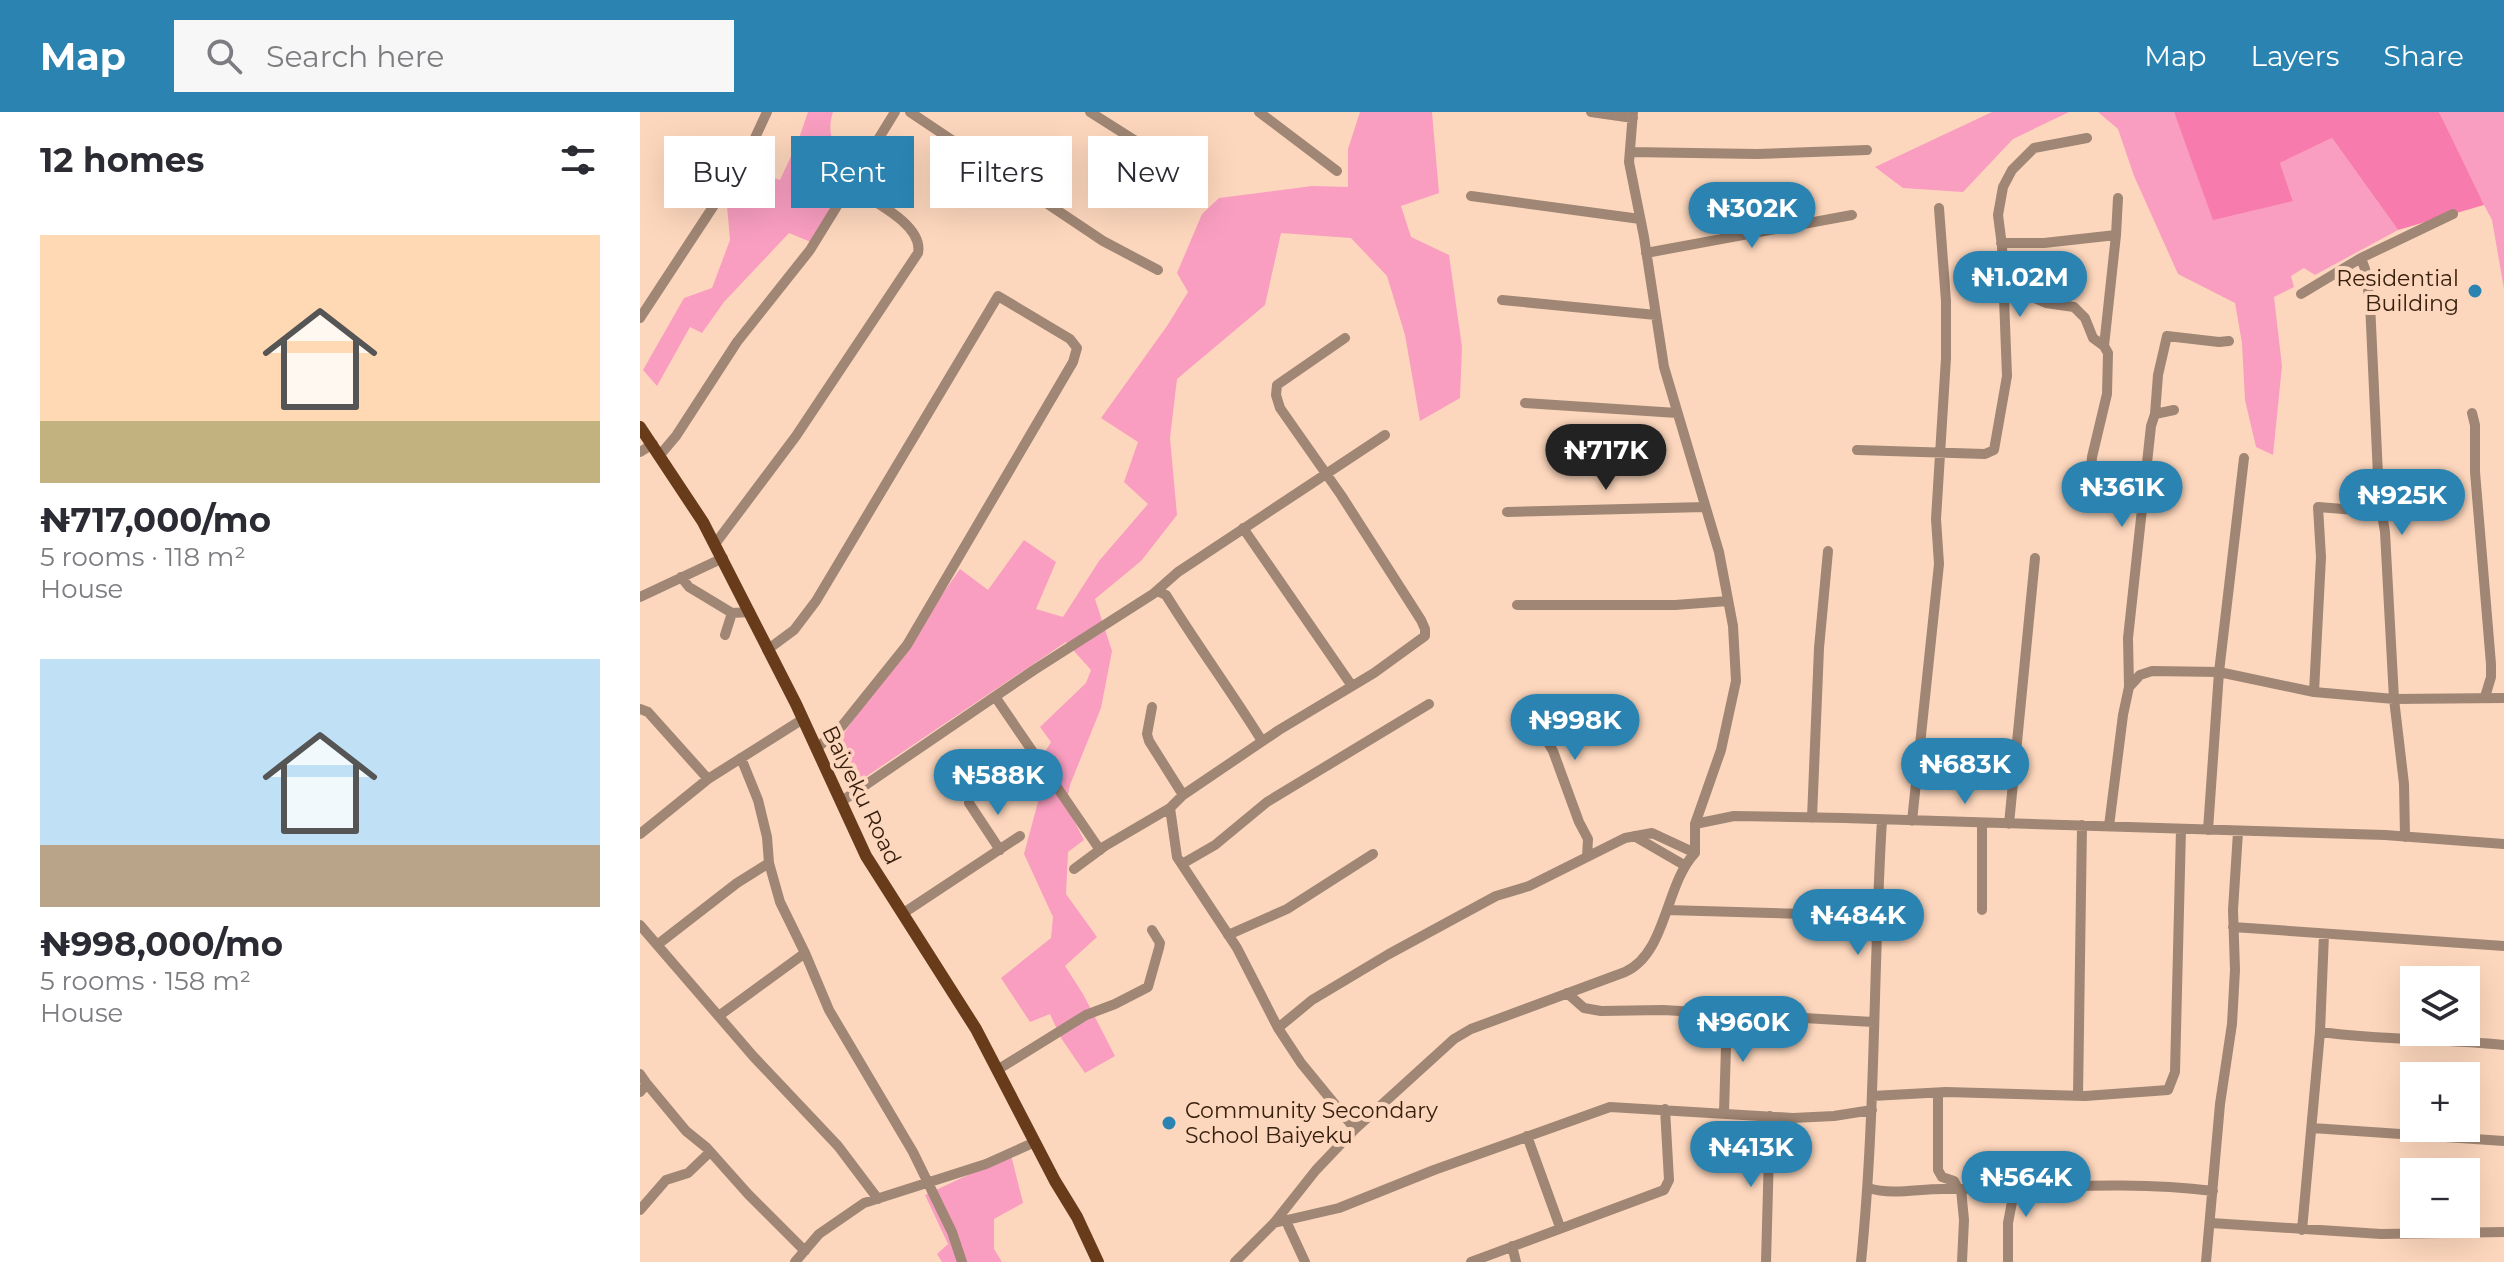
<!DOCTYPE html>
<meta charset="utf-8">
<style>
body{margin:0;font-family:Montserrat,sans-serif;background:#f7f7f7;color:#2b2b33;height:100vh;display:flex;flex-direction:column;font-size:30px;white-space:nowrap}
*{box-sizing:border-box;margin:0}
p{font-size:26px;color:#7c7c81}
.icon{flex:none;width:44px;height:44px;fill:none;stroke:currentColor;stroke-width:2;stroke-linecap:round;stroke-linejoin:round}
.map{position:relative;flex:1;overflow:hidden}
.details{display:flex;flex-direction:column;background:#fff;width:640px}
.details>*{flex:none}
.top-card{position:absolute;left:24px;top:24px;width:760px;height:72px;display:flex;gap:16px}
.buttons{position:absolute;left:1760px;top:854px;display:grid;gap:16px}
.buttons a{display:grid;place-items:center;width:80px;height:80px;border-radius:0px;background:#fff;box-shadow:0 8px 32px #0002;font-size:40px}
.price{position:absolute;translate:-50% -68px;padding:0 18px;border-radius:28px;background:#2a83b1;color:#fff;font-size:26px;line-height:52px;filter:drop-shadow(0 2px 4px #0008)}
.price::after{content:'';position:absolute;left:50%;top:48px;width:24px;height:18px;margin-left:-12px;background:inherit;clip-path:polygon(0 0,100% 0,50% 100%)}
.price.selected{background:#222;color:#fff}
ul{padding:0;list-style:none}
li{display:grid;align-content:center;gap:16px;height:424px;padding:0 40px}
li span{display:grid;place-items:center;height:248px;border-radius:0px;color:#555}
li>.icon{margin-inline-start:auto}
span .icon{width:144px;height:144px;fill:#fffc;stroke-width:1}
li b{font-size:34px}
h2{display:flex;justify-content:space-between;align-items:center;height:96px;padding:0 40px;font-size:34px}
.pill{padding:0 28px;border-radius:0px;background:#fff;box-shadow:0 8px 32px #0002;font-size:28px;line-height:72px}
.pill.selected{background:#2a83b1;color:#fff}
header{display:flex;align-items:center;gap:48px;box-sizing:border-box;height:112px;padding:0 40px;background:#2a83b1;color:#fff}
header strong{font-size:38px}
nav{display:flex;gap:44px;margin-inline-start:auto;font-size:28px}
.search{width:560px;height:72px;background:#f7f7f7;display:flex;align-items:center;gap:20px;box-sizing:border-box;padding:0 28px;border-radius:0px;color:#7c7c81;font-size:30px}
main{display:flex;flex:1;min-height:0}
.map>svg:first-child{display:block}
</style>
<header>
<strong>Map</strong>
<div class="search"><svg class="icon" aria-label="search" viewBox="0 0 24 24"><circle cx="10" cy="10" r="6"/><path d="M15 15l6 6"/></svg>Search here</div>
<nav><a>Map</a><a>Layers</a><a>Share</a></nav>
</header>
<main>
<section class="details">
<h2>12 homes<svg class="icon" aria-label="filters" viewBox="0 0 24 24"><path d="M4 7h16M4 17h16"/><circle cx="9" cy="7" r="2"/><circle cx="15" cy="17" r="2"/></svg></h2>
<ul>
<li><span style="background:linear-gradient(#ffd9b3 75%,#c2b280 0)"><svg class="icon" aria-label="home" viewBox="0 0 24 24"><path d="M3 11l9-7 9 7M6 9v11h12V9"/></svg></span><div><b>₦717,000/mo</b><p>5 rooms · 118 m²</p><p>House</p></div></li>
<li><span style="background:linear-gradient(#bfe0f5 75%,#b9a48a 0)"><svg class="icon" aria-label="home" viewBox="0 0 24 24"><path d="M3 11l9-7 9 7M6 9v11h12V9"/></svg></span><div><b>₦998,000/mo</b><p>5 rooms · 158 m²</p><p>House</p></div></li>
</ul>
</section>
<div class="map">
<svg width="1864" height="1150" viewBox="0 0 1864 1150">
<rect width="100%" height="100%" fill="#fdd7bd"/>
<path fill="#f99ec0" d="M 168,0 L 193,0 C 183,31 204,36 204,61 C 204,86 190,111 178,133 L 149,121 L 84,190 L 62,221 L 50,215 L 17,274 L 3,258 L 44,186 L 72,176 L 90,128 L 87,94 L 107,57 L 140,68 L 158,29 Z
M 720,0 L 792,0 L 799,81 L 761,94 L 771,125 L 809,143 L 822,235 L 820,286 L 780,309 L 765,223 L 747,164 L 711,126 L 641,121 L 625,193 L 537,267 L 530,326 L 537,403 L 501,449 L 455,487 L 472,539 L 461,596 L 430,673 L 426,693 L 444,728 L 428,740 L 426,782 L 457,825 L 425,854 L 443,882 L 475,944 L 445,961 L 421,926 L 410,902 L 390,910 L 361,866 L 411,826 L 413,805 L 384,742 L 398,690 L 394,658 L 411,630 L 400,615 L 446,571 L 451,558 L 426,530 L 215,672 L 197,631 L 320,457 L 348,478 L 384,428 L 416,450 L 396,497 L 423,505 L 459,449 L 508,392 L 484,370 L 498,330 L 461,306 L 527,214 L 548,180 L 537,161 L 562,102 L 579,86 L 672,74 L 708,75 L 708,37 Z
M 1352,0 L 1429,0 L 1373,27 L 1323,80 L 1263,76 L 1235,55 Z
M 1458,0 L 1534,0 L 1549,38 L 1653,89 L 1640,51 L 1692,26 L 1758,118 L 1675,163 L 1664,156 L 1651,164 L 1654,175 L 1634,185 L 1642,254 L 1633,343 L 1616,335 L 1605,288 L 1602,231 L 1595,191 L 1538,162 L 1494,64 L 1478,17 Z
M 1799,0 L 1864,0 L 1864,177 L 1852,108 L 1818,44 Z
M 371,1043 L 383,1091 L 354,1107 L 354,1137 L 362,1150 L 302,1150 L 297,1142 L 308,1132 L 285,1083 Z"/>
<path fill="#f77bad" d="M 1534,0 L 1799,0 L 1844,93 L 1758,118 L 1692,26 L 1640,51 L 1653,89 L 1573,108 Z"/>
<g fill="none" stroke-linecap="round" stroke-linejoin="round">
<path stroke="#a08674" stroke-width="10" d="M 270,0 L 463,129 L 518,158
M 450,0 L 540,57
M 619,0 L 697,59
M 951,0 L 993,6
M 990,40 L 1117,42 L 1227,38
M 831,84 L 1000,107
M 1476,123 L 1478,86
M 1361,131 L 1404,131 L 1476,123 L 1464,234
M 1006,141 L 1212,103
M 1721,146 L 1725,157 L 1730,191 L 1739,385 L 1745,420 L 1754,587 L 1764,672 L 1765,725
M 1362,180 L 1372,176 L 1406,191 L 1434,195 L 1445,206 L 1453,226 L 1464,234 L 1468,241 L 1467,282 L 1452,345 L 1449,381 L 1460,391 L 1502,397
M 1661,182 L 1721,146 L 1813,102
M 862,188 L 1016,203
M 0,206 L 107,43 L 127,0
M 885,291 L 1037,301
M 1832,301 L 1835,313 L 1835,360 L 1851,552 L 1851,565 L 1845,585
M 1515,302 L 1518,263 L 1527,224 L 1579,230 L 1589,229
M 1217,338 L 1345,342 L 1354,338 L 1367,264 L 1362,134 L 1358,103 L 1363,75 L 1372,58 L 1394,36 L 1447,26
M 0,340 L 13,332
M 20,343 L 36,324 L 97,230 L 170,138 L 255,0
M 867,400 L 1065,395
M 603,416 L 712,574
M 75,432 L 156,324 L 278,141 C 284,112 230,88 208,73
M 41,465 L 49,475 L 92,501 L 110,500
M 517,479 L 526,483 C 557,533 591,579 622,629
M 0,485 L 83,446
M 877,493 L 1035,493 L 1088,489
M 85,523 L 92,501
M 127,538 L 154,518 L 176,489 L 358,184 L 430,227 L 437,236 L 433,250 L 267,533 L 202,614 L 176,637
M 1489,574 L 1488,526 L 1511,314 L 1515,302 L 1534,298
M 1674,580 L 1681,445 L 1678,395 L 1741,400
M 356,586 L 460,738
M 885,592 L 913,639 L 939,710 L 948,727 L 947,745
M 512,595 L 507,622 L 509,629 L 543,683
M 0,597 L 8,600 L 68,667
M 101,646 L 118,688 L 127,725 L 129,751 L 140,790 L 165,841 L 189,898 L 273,1040 L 312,1120 L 322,1150
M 202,689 L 394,558 L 513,482 L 538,460 L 745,323
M 329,691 L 360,738
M 530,696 L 537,745 L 597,836 L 638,916 L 661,951 L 715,1017
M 1172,706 L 1179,536 L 1188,439
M 1272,709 L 1299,452 L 1296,407 L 1306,246 L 1306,189 L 1299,96
M 1342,711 L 1342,798
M 1055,712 L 1094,704 L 1204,706 L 1745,723 L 1864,732
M 1369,712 L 1395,446
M 1469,714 L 1483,603 L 1489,575 L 1500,563 L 1512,559 L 1579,560 L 1674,580 L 1754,587 L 1864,586
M 1568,718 L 1579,560 L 1604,346
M 0,722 L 68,667 L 163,607
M 994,724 L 1044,753
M 542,752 L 575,733 L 627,690 L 789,592
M 434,757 L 465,734 L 530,696 L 543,683 L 639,618 L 734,561 L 785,524 L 785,517 L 781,508 L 701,383 L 640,296 L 636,283 L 637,273 L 705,226
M 1027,798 L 1236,804
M 262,802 L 380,724
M 0,813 L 113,944 L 198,1034 L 238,1087
M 1593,815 L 1864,834
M 588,823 L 647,797 L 733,742
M 17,833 L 97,771 L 129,751
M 927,881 L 944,896 L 961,899 L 1023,898 L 1233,910
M 80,903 L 165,841
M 638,916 L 672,888 L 749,842 L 856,784 L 889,774 L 985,726 L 1012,721 L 1055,741
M 1680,920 C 1741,928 1803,927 1864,933
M 357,958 L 446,903 L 475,892 L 508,875 L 519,836 L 520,831 L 512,818
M 0,962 L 7,972 L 0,980
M 7,972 L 46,1019 L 67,1036 L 108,1082 L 165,1139
M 1298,981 L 1298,1058 L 1302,1065 L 1314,1069 L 1318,1077
M 1232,984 L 1306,980 L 1445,984 L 1528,978 L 1535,960 L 1541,717
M 1438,984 L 1442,713
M 1084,1001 L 1087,901
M 1672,1016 L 1864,1029
M 887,1024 L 920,1115
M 1228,1076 C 1256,1084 1279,1076 1307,1077 C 1396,1077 1485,1068 1573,1079
M 1321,1077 L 1324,1108 L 1322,1150
M 1366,1077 L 1372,1090 L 1368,1111 L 1368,1150
M 0,1098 L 26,1068 L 48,1061 L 70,1040
M 646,1109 L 665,1150
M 634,1111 L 699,1096 L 794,1058 L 970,995 L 1153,1006 L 1194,1004 L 1232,998
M 1571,1111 L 1741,1122 L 1864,1120
M 1662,1118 L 1680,920 L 1684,822
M 872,1134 L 876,1150
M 155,1150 L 179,1122 L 224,1091 L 346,1052 L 395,1030
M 595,1150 L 634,1111 L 676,1058 L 715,1017 L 814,927 L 831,917 L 985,860 C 1027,841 1025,772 1055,741 L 1055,712 L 1081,638 L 1096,569 L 1093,514 L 1079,440 L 1024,255 L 1004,125 L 989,50 L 993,0
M 831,1150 L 1024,1078 L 1029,1068 L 1025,997
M 1126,1150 L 1130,1004
M 1221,1150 C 1236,1003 1233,855 1242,708
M 1566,1150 L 1580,992 L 1592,912 L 1595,858 L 1593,798 L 1598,720"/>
<path stroke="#683c1a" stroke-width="12" d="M 0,315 L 63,410 L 156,592 L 226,744 L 336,917 L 415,1069 L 437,1105 L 458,1150"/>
</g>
<g fill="#2a83b1" stroke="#fdd7bd" stroke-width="3">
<circle cx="1835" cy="179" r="8"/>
<circle cx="529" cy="1011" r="8"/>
</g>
<g text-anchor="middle" stroke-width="8" stroke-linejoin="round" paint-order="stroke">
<g font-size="22" fill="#37200e" stroke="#fdd7bd" text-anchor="end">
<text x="1819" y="174">Residential<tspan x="1819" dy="25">Building</tspan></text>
<text x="545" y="1006" text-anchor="start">Community Secondary<tspan x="545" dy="25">School Baiyeku</tspan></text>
</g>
<g font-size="22" fill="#37200e" stroke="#fdd7bd">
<text transform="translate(222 683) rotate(64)" y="8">Baiyeku Road</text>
</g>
</g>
</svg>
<div class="buttons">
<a><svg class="icon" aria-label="layers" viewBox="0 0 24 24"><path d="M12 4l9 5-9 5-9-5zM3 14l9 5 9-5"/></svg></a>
<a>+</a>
<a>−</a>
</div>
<b class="price" style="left:1112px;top:138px">₦302K</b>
<b class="price" style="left:1380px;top:207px">₦1.02M</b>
<b class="price selected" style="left:966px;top:380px">₦717K</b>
<b class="price" style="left:1482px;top:417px">₦361K</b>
<b class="price" style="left:1762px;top:425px">₦925K</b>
<b class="price" style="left:935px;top:650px">₦998K</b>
<b class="price" style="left:1325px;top:694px">₦683K</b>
<b class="price" style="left:358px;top:705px">₦588K</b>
<b class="price" style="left:1218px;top:845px">₦484K</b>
<b class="price" style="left:1103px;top:952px">₦960K</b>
<b class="price" style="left:1111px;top:1077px">₦413K</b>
<b class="price" style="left:1386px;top:1107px">₦564K</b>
<div class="top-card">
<a class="pill">Buy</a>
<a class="pill selected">Rent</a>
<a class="pill">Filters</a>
<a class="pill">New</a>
</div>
</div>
</main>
